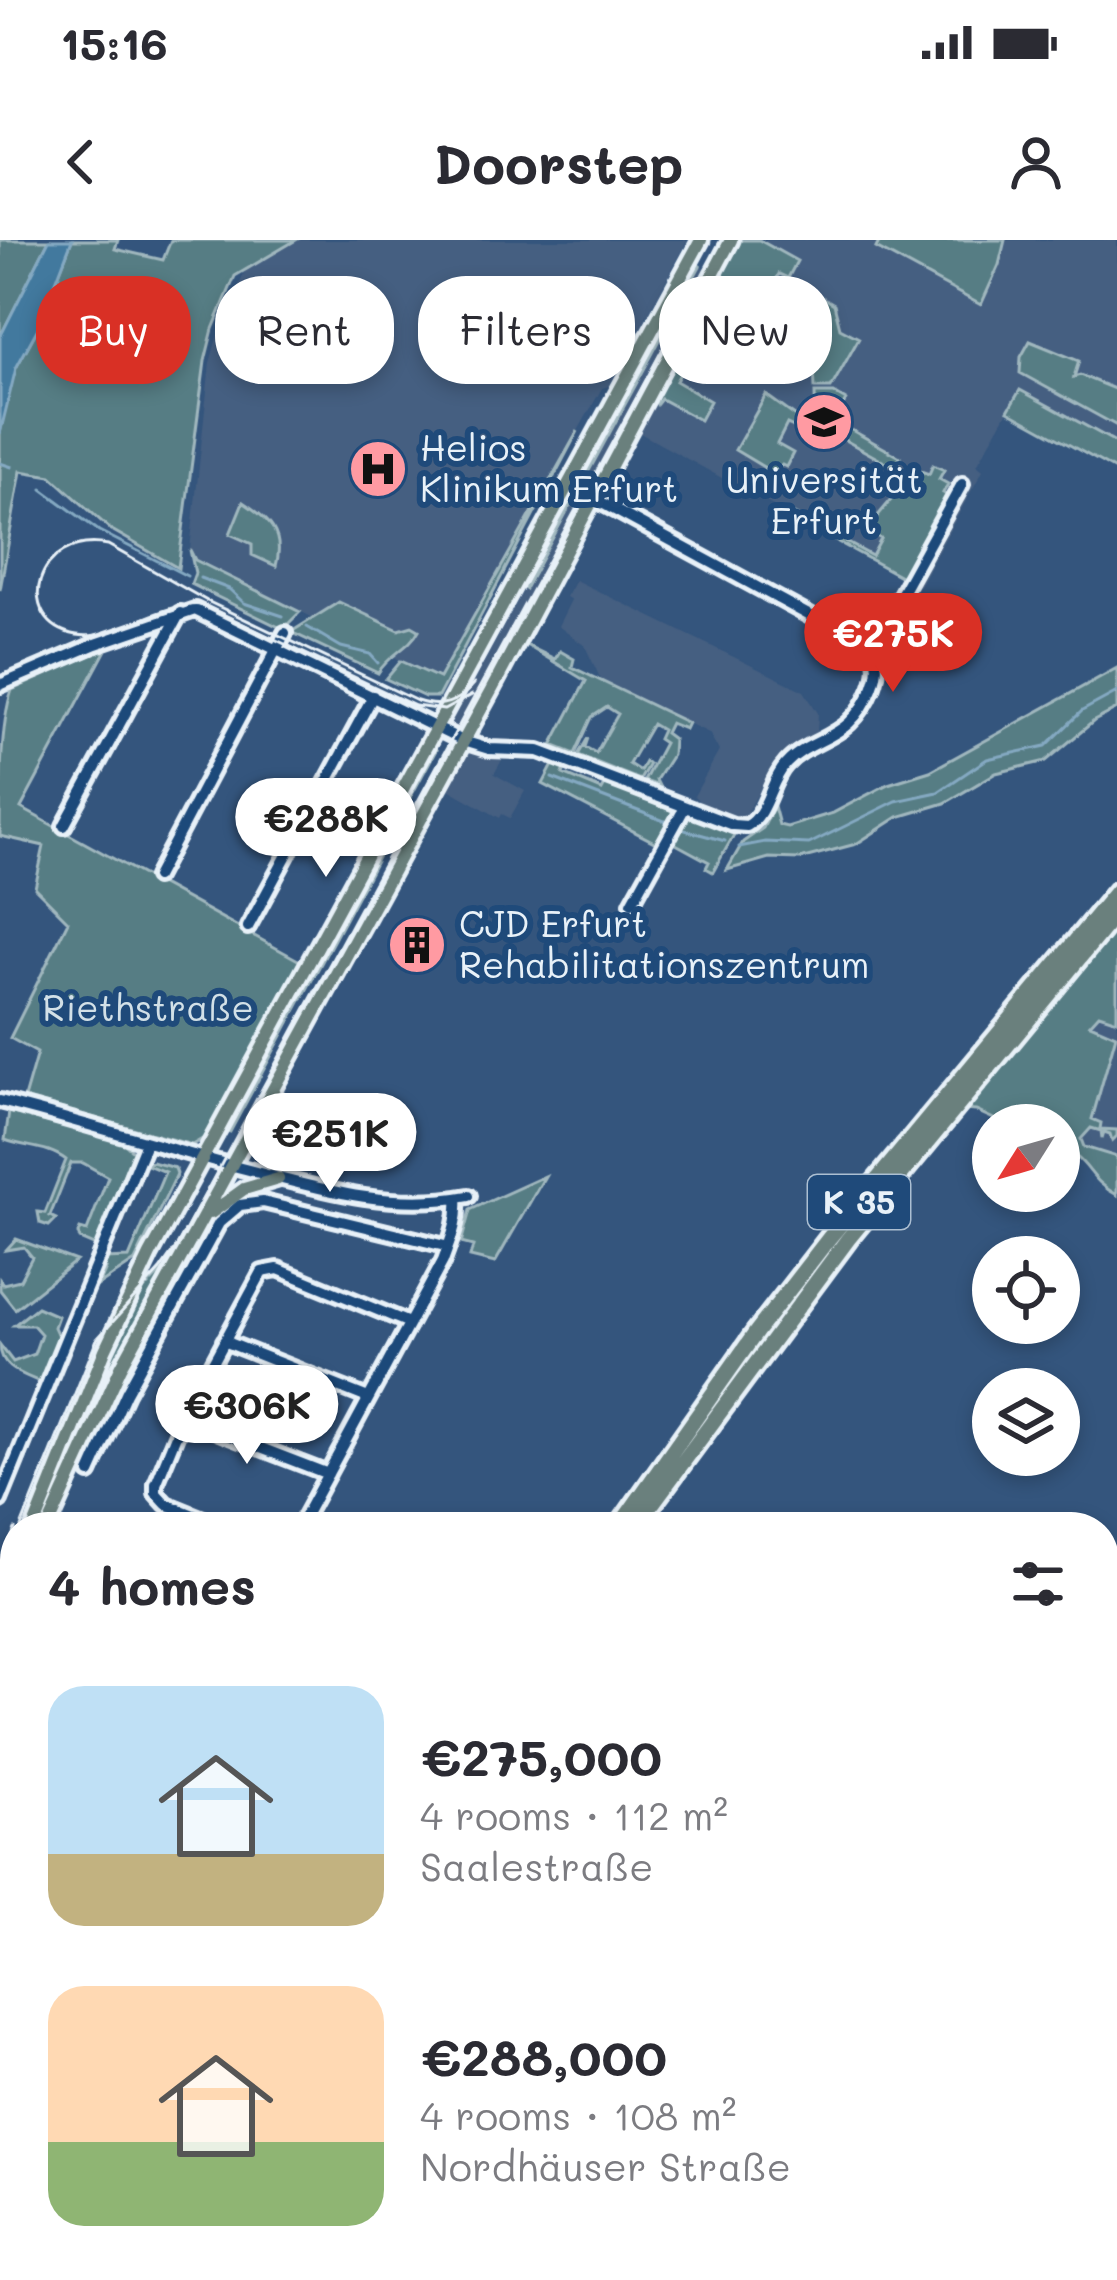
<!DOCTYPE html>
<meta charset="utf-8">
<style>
body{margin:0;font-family:Mali,sans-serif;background:#f2f2f3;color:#2b2b33;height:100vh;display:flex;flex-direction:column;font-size:45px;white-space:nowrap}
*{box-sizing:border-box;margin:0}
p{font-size:39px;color:#7c7c81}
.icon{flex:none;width:66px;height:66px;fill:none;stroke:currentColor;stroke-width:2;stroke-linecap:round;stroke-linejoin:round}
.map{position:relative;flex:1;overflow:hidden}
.details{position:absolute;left:0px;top:1272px;width:1119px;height:768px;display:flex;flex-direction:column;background:#fff;border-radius:48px 48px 0 0;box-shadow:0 6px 18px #0003}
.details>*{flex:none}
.hud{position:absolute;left:36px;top:36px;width:1047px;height:108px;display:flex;gap:24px}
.needle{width:78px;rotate:233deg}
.controls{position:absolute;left:972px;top:864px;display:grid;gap:24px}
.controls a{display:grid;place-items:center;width:108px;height:108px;border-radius:50%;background:#fff;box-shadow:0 6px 18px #0003;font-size:60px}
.price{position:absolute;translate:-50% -102px;padding:0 27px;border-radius:42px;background:#fff;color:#222;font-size:39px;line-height:78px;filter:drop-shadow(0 3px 6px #0008)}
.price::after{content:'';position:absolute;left:50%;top:72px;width:36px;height:27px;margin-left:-18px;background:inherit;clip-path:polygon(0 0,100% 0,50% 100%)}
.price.selected{background:#d93025;color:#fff}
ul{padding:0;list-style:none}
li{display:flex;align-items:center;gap:36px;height:300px;padding:0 48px}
li span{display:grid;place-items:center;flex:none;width:336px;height:240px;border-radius:36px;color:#555}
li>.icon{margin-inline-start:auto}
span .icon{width:144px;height:144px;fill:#fffc;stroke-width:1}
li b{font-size:51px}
h2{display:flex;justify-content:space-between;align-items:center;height:144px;padding:0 48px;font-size:51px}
.chip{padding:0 42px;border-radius:48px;background:#fff;box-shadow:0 6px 18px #0003;font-size:42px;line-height:108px}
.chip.selected{background:#d93025;color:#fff}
.status{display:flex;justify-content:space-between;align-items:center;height:84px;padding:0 60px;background:#fff;direction:ltr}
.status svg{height:33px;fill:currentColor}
header{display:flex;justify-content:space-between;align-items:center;height:156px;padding:0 48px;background:#fff;font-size:54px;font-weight:700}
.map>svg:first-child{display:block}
</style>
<div class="status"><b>15:16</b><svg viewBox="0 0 49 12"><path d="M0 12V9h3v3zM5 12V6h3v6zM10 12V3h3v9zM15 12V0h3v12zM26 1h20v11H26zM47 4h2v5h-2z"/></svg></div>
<header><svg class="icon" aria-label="back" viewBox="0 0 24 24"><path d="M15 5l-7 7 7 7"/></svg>Doorstep<svg class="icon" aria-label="person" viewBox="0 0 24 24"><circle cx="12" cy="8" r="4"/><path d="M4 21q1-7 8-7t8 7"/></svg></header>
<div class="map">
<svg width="1117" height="2040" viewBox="0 0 1117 2040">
<rect width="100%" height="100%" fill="#34557d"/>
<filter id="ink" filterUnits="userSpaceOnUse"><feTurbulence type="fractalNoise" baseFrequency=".00833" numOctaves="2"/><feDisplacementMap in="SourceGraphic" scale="24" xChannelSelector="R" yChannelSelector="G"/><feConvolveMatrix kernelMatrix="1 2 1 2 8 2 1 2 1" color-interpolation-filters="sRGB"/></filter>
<g filter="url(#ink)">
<path fill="#455f81" d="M 296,0 L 688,0 L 609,146 L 602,148 L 439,439 L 195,320 L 190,310 L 210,123 L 218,94 L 247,27 Z
M 741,0 L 1117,0 L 1117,203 L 1020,150 L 977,225 L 983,230 L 919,346 L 640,193 Z
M 700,26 L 708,30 L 536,354 L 534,350 L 521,372 L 526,372 L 520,386 L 510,393 L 459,489 L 451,484 L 462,455 L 473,443 Z
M 575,340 L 804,451 L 818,473 L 817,491 L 775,525 L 741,582 L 703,565 L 694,556 L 719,511 L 709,493 L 602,442 L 585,406 L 558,386 L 571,360 L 566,357 Z
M 477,511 L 502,520 L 494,534 L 525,551 L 510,578 L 502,574 L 500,578 L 445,547 L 463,516 Z
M 1102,726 L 1117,730 L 1117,917 L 1059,900 L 1059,885 L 1028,885 Z
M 0,1530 L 15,1535 L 15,1758 L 0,1752 Z"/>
<path fill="#577d84" stroke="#a0b7be" stroke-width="3" d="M 0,0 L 49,0 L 0,97 Z
M 72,0 L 118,0 L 115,9 L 163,20 L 171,0 L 296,0 L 235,36 L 213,89 L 205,121 L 178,328 L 110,289 L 51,236 L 21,231 L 0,350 L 0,194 L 7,155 L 16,128 L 38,88 Z
M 741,0 L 759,0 L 797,21 L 788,38 L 779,34 L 730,126 L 713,117 L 707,127 L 680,112 Z
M 880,0 L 1005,0 L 999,25 L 981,65 L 876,8 Z
M 694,22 L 700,26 L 525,349 L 521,346 Z
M 819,55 L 834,64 L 840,88 L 859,98 L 831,148 L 815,148 L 811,68 Z
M 1030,101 L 1079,121 L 1074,137 L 1080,135 L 1117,150 L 1117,186 L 1020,133 L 1021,117 Z
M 678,116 L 705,131 L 700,140 L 682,130 L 676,141 L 710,161 L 700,180 L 661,159 L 657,164 L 655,159 Z
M 1020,150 L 1117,203 L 1117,231 L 1008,171 Z
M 815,153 L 834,153 L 846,160 L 838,176 L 850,183 L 848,188 L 900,217 L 899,221 L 888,224 L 816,184 Z
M 766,155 L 810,187 L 804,192 L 787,184 L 777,204 L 793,213 L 786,227 L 782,225 L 771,236 L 763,233 L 765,228 L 735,210 Z
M 578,191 L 438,457 L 425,457 L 386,439 L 401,421 L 439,438 Z
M 933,225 L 944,230 L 939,239 L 948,244 L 943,253 L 952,258 L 904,338 L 783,272 L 794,274 L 872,316 L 881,299 L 866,290 L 906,242 L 913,245 L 921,231 L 929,234 Z
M 243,262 C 269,279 285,293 276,326 L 252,315 L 252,304 L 230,294 Z
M 190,310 L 195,320 L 300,372 L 283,389 L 191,344 L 195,333 Z
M 339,362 L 399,390 L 412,386 L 419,390 C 409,409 389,414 378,433 L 291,392 Z
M 526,405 L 555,419 L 560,411 L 574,419 L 572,427 L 688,483 L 685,489 L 670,483 L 665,493 L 673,499 L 672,515 L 656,540 L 659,546 L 644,541 L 664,503 L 658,499 L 662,490 L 652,484 L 629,524 L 640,531 L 645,522 L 649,524 L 640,540 L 578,515 L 588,498 L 585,507 L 596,513 L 618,474 L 607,467 L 592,477 L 575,514 L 552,505 L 586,441 Z
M 107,408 L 21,568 L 300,721 L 204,898 L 192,905 L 24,858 L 37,813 L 10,798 L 68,681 L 35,648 L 44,606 L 0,596 C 0,555 0,484 12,450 Z
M 1117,428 L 1117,469 L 1094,481 L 1046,521 L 996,533 L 945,563 L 898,577 L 856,604 L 800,619 L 769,618 L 727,630 L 743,602 L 763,588 L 774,566 L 779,585 L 787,587 L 833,573 L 888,544 L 930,531 Z
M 430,506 L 436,510 L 230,892 L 227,891 Z
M 554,523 L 566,527 L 563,534 L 602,550 L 606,543 L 677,572 L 657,609 L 653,609 L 656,603 L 543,544 Z
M 691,573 L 731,588 L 735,593 L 713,632 L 706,628 L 709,622 L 674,603 Z
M 1117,682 L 1117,780 L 1099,774 L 1090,784 L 1116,795 L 1092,879 L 1101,883 L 1100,889 L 1117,890 L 1117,896 L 1112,901 L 1110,894 L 1104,892 L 1102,898 L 1101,891 L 1091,888 L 1081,899 L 1084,907 L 1117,917 L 1117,955 C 1086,938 1091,920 1059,907 L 1059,885 L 1007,885 L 976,871 L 962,870 Z
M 9,872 L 121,901 L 133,911 L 96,1006 L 80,999 L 78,994 L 80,989 L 87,991 L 108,937 L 83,923 L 71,923 L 50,976 L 56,979 L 49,986 L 40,983 L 38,972 L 45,973 L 66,920 C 48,906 27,908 5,900 Z
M 152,922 L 175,928 L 177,934 L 135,1021 L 99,1045 L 106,1029 L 100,1026 L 104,1019 L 129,1018 L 165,932 L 145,924 Z
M 545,936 L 495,1023 L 470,1017 L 473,1006 L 461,1003 L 470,970 Z
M 16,999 L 76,1021 L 15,1069 L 0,1050 L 0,1040 L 3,1044 L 20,1040 L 32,1017 L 24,1007 L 6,1010 Z
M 164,1029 L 170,1032 L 123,1111 L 83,1192 L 78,1190 L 132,1061 Z
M 37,1067 L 58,1076 L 54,1087 L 59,1098 L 40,1142 C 22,1134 0,1128 0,1105 L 13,1122 L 34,1114 L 41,1094 L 33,1085 L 14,1085 Z
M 770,2025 L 992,2025 L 988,2040 L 841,2040 Z"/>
<path fill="#42799e" stroke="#84a9c2" stroke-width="3" d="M 49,0 L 72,0 L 38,88 L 16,128 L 0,194 L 0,97 Z"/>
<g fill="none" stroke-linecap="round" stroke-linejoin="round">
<path stroke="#84a9c2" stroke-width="3" d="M 0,223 L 12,227
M 42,249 L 99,291 L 187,336
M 200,338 L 229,349 L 244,363 L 283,376
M 307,387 L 341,407 L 370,414 L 378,423
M 552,538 L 667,582
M 685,590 L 725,601
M 739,607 L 765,602 L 809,604 L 896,561 L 938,552 L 987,519 L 1046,506 L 1082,471 L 1117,452"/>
<g stroke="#e8f1f8" stroke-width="20">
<path id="minor" d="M 591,257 L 871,409
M 0,445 L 96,404 L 195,370 L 463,501 L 489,509 L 539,511 L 733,585 L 747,586 C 768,574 769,542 786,524 C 803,505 831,500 849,483 C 866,467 887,429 871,409 L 962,244
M 64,586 L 180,373
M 156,637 L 285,393
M 632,663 L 685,567
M 248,687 L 373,456
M 0,861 C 81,881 160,907 241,928 C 317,948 389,971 469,956
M 224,1101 L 368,1158
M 183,1178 L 328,1234
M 90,1233 L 126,1153 L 219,983 L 240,965 L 263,962 L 445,1006
M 0,1260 L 145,905
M 223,1287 L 166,1264 L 156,1253 L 156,1244 L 183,1178 L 262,1032 L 278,1029 L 409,1083
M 299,1287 L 443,1021 C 450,1001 459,982 457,958
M 0,1515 L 15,1523
M 0,1526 L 15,1532
M 0,1759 L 15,1765
M 0,1979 L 15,1938"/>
</g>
<g stroke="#e8f1f8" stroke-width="21">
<path id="major" d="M 211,973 L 244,949 L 278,939
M 34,1287 L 105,1110 L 150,1015 L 701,0
M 48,1287 L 121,1127 L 491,451 L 731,0
M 0,1373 L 15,1336
M 0,1416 L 15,1372"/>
</g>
<g stroke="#e8f1f8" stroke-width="24">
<path id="highway" d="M 619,1287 L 757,1091 L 829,998 L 1117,651
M 635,1287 L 848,999 L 1117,672
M 262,2040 L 267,2025
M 277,2040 L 282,2025"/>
</g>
<use href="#minor" stroke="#1f4a7a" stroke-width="10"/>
<use href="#major" stroke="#6a807d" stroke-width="12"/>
<use href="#highway" stroke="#6a807d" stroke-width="15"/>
<path stroke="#e8f1f8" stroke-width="3" d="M 472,455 L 444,470 L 415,466 L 203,365 C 158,360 117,402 77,395 C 11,383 35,291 108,305 L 207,361 L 417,461 C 441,469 458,463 474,444
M 21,1287 L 97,1099 L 160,1030 L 177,1006 L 722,0
M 0,1326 L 15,1289"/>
</g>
</g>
<defs>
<g id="university-disc" transform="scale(3)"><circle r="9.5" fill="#ff9aa2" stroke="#1f4a7a"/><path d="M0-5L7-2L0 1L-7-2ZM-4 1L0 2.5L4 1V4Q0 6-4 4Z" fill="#111"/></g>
<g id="hospital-disc" transform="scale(3)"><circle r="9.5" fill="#ff9aa2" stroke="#1f4a7a"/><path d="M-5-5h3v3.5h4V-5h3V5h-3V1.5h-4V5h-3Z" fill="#111"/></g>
<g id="building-disc" transform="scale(3)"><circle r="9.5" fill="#ff9aa2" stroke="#1f4a7a"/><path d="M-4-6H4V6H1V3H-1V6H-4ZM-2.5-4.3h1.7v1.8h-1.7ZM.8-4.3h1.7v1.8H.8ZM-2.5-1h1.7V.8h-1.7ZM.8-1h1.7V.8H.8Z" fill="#111"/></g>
</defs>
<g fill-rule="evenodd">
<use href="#university-disc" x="824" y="182"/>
<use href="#hospital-disc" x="378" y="229"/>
<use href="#building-disc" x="417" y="705"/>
</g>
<g text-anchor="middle" stroke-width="12" stroke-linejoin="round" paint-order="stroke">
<rect fill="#1f4a7a" stroke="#acbfd2" stroke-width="3" x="808" y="935" width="102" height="54" rx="9"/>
<g font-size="33" font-weight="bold" fill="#e8f1f8">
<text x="859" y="974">K 35</text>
</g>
<g font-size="36" fill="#e8f1f8" stroke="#1f4a7a" text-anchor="start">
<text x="420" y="221">Helios<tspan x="420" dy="41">Klinikum Erfurt</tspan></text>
<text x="824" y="253" text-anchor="middle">Universität<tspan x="824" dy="41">Erfurt</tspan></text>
<text x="459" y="697">CJD Erfurt<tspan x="459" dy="41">Rehabilitationszentrum</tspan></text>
</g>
<g font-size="36" fill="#d2e0e7" stroke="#1f4a7a">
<text x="148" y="781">Riethstraße</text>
</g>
</g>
</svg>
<div class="controls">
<a><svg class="needle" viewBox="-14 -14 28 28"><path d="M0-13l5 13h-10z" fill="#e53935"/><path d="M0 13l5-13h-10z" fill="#7c7c81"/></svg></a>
<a><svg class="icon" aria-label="locate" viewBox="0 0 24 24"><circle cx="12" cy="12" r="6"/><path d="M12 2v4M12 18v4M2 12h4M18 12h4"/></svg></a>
<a><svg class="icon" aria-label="layers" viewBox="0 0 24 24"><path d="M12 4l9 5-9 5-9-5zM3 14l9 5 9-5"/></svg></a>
</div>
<b class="price selected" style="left:893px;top:455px">€275K</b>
<b class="price" style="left:326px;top:640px">€288K</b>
<b class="price" style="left:330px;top:955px">€251K</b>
<b class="price" style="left:247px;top:1227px">€306K</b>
<div class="hud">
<a class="chip selected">Buy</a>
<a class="chip">Rent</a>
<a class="chip">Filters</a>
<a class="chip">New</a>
</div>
<section class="details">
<h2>4 homes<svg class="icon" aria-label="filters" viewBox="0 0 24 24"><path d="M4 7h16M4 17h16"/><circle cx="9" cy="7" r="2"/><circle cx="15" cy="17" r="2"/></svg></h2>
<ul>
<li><span style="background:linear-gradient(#bfe0f5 70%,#c2b280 0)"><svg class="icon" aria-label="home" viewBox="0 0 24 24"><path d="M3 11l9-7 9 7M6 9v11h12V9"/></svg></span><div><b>€275,000</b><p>4 rooms · 112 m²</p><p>Saalestraße</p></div></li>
<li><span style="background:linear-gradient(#ffd9b3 65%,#8fb573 0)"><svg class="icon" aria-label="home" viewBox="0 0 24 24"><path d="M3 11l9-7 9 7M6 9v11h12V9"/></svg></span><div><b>€288,000</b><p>4 rooms · 108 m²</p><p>Nordhäuser Straße</p></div></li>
</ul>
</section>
</div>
